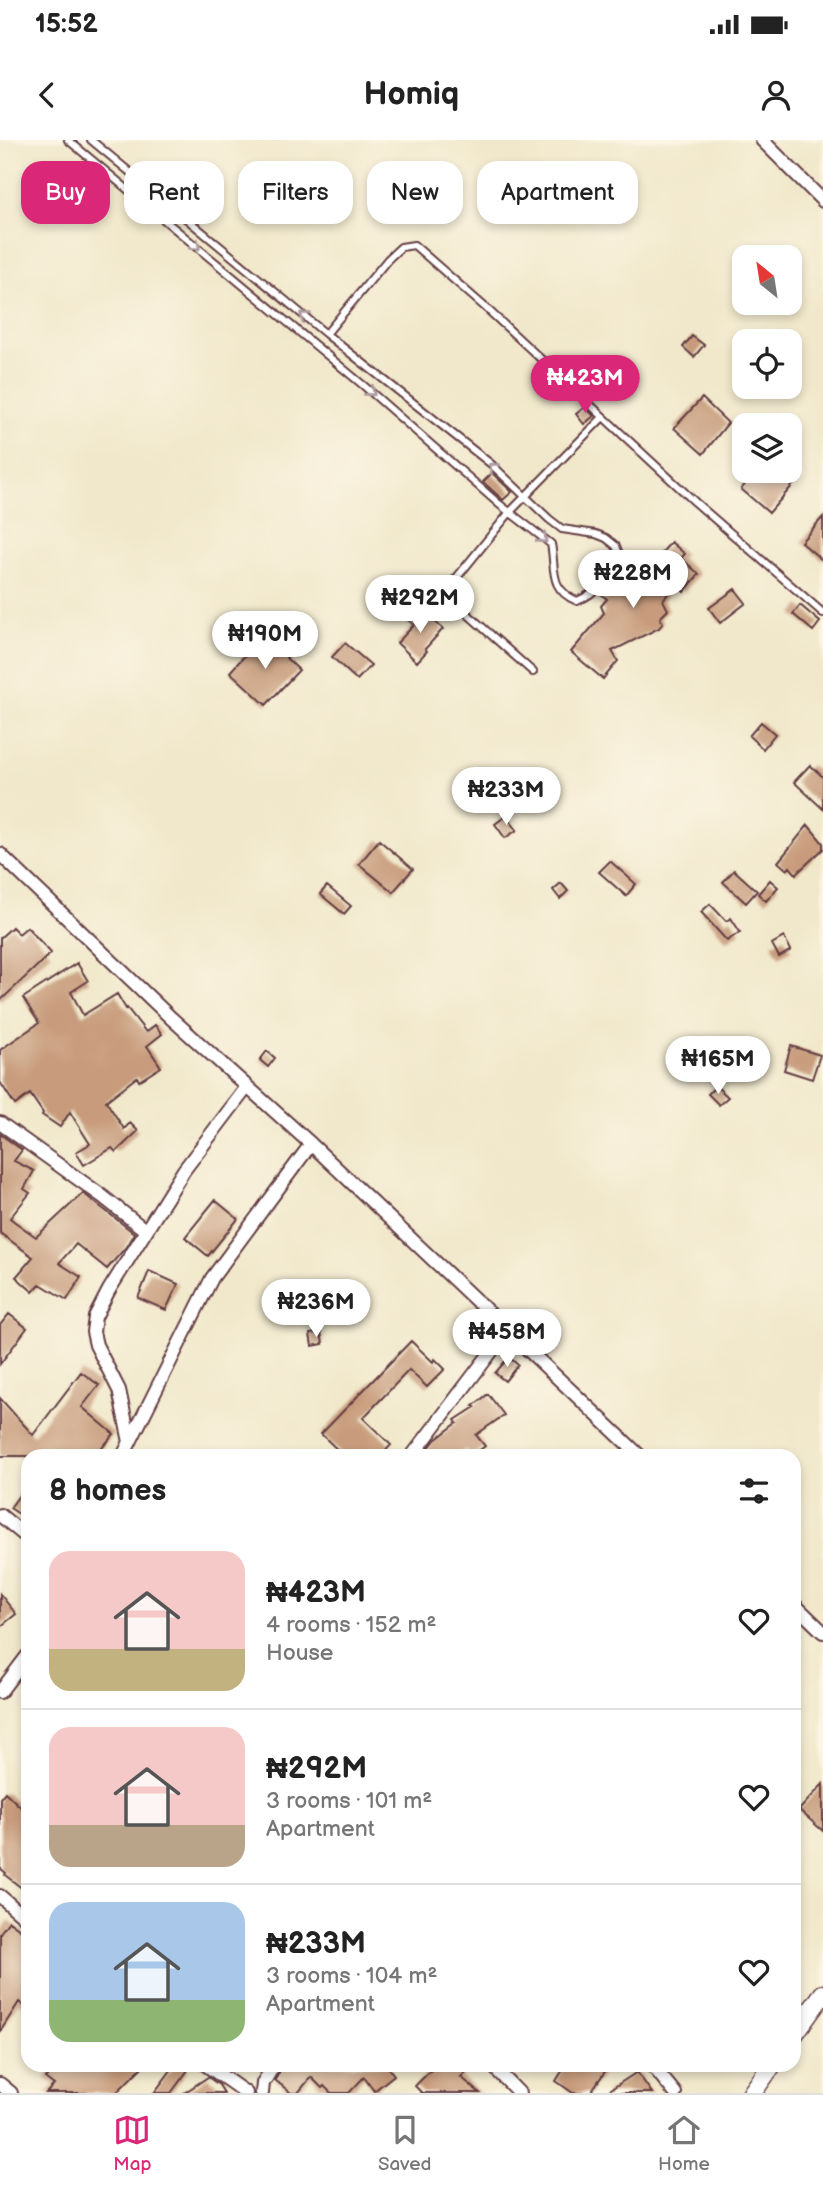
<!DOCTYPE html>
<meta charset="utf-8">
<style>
body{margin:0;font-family:"Balsamiq Sans",sans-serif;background:#f6f6f6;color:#222;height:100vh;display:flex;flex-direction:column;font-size:26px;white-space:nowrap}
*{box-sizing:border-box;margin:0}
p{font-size:23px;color:#767676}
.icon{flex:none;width:38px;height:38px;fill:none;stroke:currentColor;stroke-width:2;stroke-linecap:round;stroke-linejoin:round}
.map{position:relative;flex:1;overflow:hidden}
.panel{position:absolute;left:21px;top:1309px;width:780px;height:623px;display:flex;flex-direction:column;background:#fff;border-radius:21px;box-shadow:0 4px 10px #0003}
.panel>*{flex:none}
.banner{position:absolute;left:21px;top:21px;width:782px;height:63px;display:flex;gap:14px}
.needle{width:46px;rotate:330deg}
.buttons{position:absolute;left:732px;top:105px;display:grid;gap:14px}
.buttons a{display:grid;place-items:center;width:70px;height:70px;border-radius:14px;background:#fff;box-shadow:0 4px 10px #0003;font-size:35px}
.price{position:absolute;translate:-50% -60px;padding:0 16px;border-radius:24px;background:#fff;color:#222;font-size:23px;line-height:46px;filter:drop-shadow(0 2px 4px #0008)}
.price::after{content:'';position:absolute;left:50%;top:42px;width:21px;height:16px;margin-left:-10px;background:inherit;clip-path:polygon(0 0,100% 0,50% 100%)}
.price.selected{background:#db2777;color:#fff}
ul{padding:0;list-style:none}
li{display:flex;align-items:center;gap:21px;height:175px;padding:0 28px}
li+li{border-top:2px solid #e0e0e0}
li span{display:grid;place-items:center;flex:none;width:196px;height:140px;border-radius:21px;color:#555}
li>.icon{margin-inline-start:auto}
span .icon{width:84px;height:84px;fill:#fffc;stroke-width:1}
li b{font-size:30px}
h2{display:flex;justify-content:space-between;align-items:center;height:84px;padding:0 28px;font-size:30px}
.tag{padding:0 24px;border-radius:21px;background:#fff;box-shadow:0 4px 10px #0003;font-size:24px;line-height:63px}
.tag.selected{background:#db2777;color:#fff}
.status{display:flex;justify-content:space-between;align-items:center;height:49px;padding:0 35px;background:#fff;direction:ltr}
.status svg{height:19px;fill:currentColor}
header{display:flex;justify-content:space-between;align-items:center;height:91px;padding:0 28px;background:#fff;font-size:32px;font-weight:800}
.menu{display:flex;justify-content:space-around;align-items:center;height:98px;border-top:2px solid #e0e0e0;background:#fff;font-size:19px;color:#767676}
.menu a{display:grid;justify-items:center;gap:4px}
.menu .selected{color:#db2777}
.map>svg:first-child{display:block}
</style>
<div class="status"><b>15:52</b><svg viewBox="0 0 49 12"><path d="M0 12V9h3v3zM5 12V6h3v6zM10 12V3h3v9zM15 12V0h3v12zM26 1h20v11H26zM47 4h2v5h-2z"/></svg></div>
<header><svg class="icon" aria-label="back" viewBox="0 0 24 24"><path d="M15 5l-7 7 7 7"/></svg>Homiq<svg class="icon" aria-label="person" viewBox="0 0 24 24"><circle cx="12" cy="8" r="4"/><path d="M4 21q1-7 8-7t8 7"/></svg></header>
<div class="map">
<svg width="823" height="1953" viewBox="0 0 823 1953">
<rect width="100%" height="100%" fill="#fcf5e5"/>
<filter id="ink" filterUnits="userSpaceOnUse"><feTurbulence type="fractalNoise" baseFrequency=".0143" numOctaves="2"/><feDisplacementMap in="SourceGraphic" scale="14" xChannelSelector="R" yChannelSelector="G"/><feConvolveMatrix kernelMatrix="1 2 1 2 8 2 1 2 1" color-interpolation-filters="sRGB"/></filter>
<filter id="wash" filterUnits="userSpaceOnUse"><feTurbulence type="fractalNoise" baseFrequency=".00686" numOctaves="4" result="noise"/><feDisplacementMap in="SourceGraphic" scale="28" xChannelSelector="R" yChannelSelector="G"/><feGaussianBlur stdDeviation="1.57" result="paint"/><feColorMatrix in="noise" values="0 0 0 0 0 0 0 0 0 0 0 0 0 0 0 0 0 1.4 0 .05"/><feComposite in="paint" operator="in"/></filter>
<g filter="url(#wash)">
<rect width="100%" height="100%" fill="#f1e8cb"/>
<g id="blocks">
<path fill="#c79b7b" d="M 692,196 L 704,205 L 694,217 L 683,207 Z
M 702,258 L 728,283 L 703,314 L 674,288 Z
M 585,267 L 594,276 L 584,284 L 576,274 Z
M 757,331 L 789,331 L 798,339 L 769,373 L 741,349 Z
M 492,333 L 512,352 L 503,360 L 483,342 Z
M 823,377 L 823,421 L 801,402 Z
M 671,402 L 685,414 L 681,418 L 699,434 L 684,452 L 675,445 L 663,460 L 668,470 L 660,478 L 663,483 L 659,488 L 612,511 L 618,521 L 603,539 L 571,512 L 604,473 L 601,466 L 607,459 L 600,453 L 616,434 L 627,444 L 642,436 Z
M 735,449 L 746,463 L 720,483 L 709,468 Z
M 800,465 L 820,482 L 813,491 L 793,474 Z
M 419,467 L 443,489 L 425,509 L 427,511 L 417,522 L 397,503 L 414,485 L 408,480 Z
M 283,502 L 293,511 L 286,518 L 299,530 L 266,565 L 230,532 L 255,504 L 264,513 L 271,505 L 277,510 Z
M 345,503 L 371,525 L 357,540 L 332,517 Z
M 761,582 L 775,594 L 763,609 L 749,596 Z
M 810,625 L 823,637 L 823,669 L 794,642 Z
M 506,676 L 517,690 L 505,698 L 495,684 Z
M 808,685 L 823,703 L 823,709 L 796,734 L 790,727 L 787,730 L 778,722 Z
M 379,700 L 413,729 L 393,752 L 359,724 Z
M 610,721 L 636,744 L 626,756 L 599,732 Z
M 734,730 L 757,751 L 746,763 L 723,742 Z
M 770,740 L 778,747 L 766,761 L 758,754 Z
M 561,743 L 568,751 L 560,759 L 553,750 Z
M 327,746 L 351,766 L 344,774 L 320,754 Z
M 710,764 L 726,781 L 731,778 L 740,792 L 727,801 L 701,772 Z
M 12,787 L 19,794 L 27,787 L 51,813 L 0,861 L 0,798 Z
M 784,797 L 791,810 L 779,817 L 772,804 Z
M 77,823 L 88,841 L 71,852 L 83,875 L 117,854 L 126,869 L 127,868 L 146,892 L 155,885 L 162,894 L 147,906 L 161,927 L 139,941 L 137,937 L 106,961 L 124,989 L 130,983 L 138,991 L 116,1012 L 112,1008 L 84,1025 L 76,1012 L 90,1004 L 70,972 L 60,987 L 42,975 L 43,973 L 30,954 L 15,965 L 0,942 L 0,910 L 39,883 L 23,858 Z
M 791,906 L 820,915 L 812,939 L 784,930 Z
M 267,911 L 275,918 L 268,927 L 260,920 Z
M 716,946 L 728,957 L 719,965 L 708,954 Z
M 0,994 L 22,1010 L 14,1021 L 34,1031 L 24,1049 L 30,1053 L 10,1078 L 15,1082 L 36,1097 L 83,1053 L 134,1093 L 126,1107 L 107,1129 L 76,1104 L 59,1123 L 81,1137 L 67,1160 L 40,1144 L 33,1152 L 16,1137 L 33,1117 L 0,1093 Z
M 215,1060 L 238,1079 L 208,1116 L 185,1097 Z
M 149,1131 L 178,1144 L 166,1170 L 138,1158 Z
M 9,1174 L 27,1188 L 0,1224 L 0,1185 Z
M 321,1192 L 323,1204 L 312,1206 L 310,1194 Z
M 411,1201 L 433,1222 L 435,1219 L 445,1229 L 427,1247 L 409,1230 L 363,1278 L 391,1305 L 381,1316 L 344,1316 L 321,1294 Z
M 509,1217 L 518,1225 L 505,1241 L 495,1233 Z
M 81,1232 L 99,1245 L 82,1267 L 114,1294 L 95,1316 L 0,1316 L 0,1258 L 33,1295 Z
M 488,1254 L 504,1275 L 476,1295 L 485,1306 L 472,1316 L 465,1310 L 457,1316 L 429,1316 L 426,1312 L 435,1300 L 457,1283 L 455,1280 L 475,1267 L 473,1266 Z
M 28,1343 L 28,1380 L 10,1368 Z
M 0,1454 L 16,1474 L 0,1487 Z
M 823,1644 L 823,1691 L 799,1670 Z
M 5,1652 L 28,1674 L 28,1753 L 5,1735 L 6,1733 L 0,1728 L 0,1658 Z
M 9,1781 L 28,1795 L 28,1869 L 19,1862 L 0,1892 L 0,1793 Z
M 41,1925 L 144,1925 L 116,1953 L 46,1953 L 54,1945 L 45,1938 L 49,1934 Z
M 175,1925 L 182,1925 L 188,1930 L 171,1953 L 154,1953 Z
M 283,1925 L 386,1925 L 394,1935 L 374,1951 L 364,1937 L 349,1953 L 331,1953 L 324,1946 L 322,1948 L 311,1937 L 298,1953 L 291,1953 L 275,1940 Z
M 436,1925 L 459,1925 L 466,1932 L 461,1937 L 480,1953 L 422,1953 L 415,1946 Z
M 566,1925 L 598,1925 L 606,1930 L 590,1953 L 573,1953 L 556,1941 Z
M 637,1932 L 652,1953 L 605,1953 Z
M 208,1937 L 219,1945 L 224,1953 L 184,1953 Z"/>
</g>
</g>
<g filter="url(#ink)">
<use href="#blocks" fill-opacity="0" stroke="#633d43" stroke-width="2"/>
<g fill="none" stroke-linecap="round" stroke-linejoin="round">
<g stroke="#633d43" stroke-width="10">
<path id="lane" d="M 68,0 L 363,245 L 499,364 L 551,404 C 556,428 548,449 577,461 C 596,454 612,434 619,414 L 616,406 L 606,398 L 596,394 L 562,389 L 549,379 L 491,324 L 326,194 L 91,0
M 326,194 L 388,119 L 401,107 L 414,105 L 486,168 L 695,362 L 823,473
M 533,532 L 454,462 L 450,446 L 510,372 L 603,277"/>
</g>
<g stroke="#633d43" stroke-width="16">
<path id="street" d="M 762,0 L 823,61
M 0,714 L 171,878 L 311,1004 L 640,1316
M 0,983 L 102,1056 L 145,1090
M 130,1302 L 119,1250 L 96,1205 L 93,1192 L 95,1177 L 109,1150 L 184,1030 L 247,947
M 123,1316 L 212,1138 L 311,1004
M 412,1316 L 507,1191
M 0,1375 L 28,1398
M 794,1464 L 823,1492
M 0,1552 L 28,1515
M 0,1756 L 28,1780
M 206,1925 L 246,1953
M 492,1925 L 519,1953
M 652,1925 L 675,1953
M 0,1944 L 11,1953
M 262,1953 L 263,1943 L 274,1925"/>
</g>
<g stroke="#633d43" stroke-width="21">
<path id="secondary" d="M 794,1894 L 823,1854
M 752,1953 L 772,1925"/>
</g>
<use href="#lane" stroke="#fff" stroke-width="6"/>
<use href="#street" stroke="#fff" stroke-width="12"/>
<use href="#secondary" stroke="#fff" stroke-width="18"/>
</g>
<defs><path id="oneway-chevron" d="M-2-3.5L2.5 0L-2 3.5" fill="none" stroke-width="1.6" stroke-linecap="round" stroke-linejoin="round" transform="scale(1.75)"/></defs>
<g stroke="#ae9aa0">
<use href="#oneway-chevron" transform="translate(196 106) rotate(40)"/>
<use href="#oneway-chevron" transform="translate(304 176) rotate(-140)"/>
<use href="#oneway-chevron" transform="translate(371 252) rotate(41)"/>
<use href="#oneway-chevron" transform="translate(493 327) rotate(-139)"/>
<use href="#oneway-chevron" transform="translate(543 399) rotate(43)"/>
</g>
</g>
</svg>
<div class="buttons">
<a><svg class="needle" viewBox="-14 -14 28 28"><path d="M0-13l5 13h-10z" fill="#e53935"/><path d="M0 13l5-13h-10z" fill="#767676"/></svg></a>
<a><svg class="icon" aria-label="locate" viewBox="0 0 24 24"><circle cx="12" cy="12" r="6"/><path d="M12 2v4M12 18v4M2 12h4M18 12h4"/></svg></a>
<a><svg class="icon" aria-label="layers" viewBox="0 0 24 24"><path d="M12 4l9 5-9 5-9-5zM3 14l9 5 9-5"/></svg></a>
</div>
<b class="price selected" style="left:585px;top:275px">₦423M</b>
<b class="price" style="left:633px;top:470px">₦228M</b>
<b class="price" style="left:420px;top:495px">₦292M</b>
<b class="price" style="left:265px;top:531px">₦190M</b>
<b class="price" style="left:506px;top:687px">₦233M</b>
<b class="price" style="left:718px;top:956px">₦165M</b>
<b class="price" style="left:316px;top:1199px">₦236M</b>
<b class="price" style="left:507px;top:1229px">₦458M</b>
<div class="banner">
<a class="tag selected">Buy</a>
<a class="tag">Rent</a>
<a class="tag">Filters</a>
<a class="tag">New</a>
<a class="tag">Apartment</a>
</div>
<section class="panel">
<h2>8 homes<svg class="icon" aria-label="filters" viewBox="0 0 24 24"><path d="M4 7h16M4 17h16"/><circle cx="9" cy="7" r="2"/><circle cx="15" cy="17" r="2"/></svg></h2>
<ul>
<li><span style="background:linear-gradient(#f6c9c9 70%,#c2b280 0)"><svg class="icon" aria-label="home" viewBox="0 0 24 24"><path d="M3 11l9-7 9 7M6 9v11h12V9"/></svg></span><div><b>₦423M</b><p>4 rooms · 152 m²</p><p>House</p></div><svg class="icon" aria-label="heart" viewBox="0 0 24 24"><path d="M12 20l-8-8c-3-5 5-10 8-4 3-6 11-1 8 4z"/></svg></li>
<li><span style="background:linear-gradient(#f6c9c9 70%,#b9a48a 0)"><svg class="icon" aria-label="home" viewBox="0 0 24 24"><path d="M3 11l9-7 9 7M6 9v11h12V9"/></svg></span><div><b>₦292M</b><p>3 rooms · 101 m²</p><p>Apartment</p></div><svg class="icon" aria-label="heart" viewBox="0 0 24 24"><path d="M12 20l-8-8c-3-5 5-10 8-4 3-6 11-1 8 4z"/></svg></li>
<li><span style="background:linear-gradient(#a9c7e8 70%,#8fb573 0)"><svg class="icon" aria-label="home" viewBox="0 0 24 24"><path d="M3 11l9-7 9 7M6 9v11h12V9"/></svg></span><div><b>₦233M</b><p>3 rooms · 104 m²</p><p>Apartment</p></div><svg class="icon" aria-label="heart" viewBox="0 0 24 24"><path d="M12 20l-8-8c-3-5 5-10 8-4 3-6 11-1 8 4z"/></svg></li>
</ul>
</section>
</div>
<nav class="menu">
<a class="selected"><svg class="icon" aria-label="map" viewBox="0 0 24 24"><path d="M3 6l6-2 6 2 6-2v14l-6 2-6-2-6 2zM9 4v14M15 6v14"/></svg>Map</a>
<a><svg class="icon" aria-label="saved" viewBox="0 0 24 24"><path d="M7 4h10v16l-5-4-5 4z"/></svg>Saved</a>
<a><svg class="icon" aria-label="home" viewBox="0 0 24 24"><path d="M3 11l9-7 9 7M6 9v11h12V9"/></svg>Home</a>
</nav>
